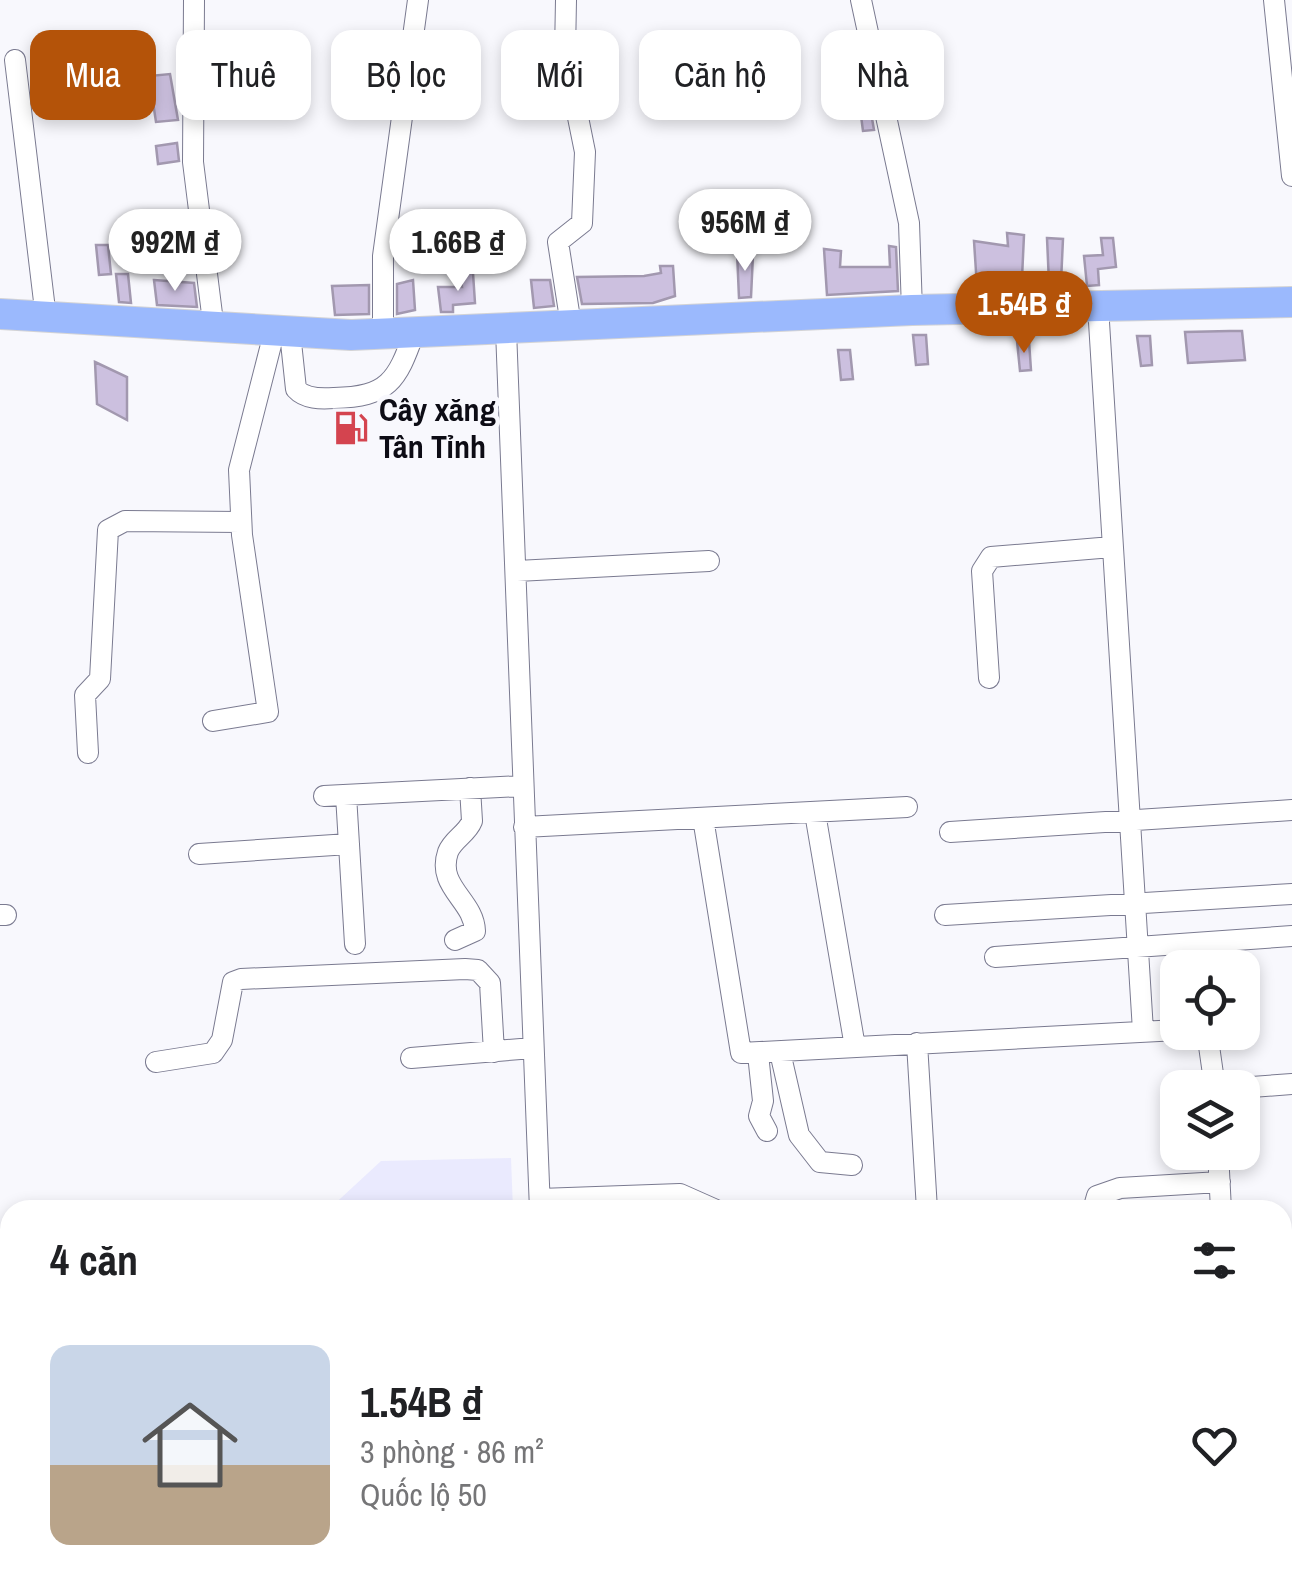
<!DOCTYPE html>
<html lang="vi">
<meta charset="utf-8">
<style>
body{margin:0;font-family:"Archivo Narrow",sans-serif;background:#f6f6f6;color:#202124;height:100vh;display:flex;flex-direction:column;font-size:38px;white-space:nowrap}
*{box-sizing:border-box;margin:0}
p{font-size:32px;color:#757577}
.icon{flex:none;width:55px;height:55px;fill:none;stroke:currentColor;stroke-width:2;stroke-linecap:round;stroke-linejoin:round}
.map{position:relative;flex:1;overflow:hidden}
.panel{position:absolute;left:0px;top:1200px;width:1292px;height:392px;display:flex;flex-direction:column;background:#fff;border-radius:30px 30px 0 0;box-shadow:0 5px 15px #0003}
.panel>*{flex:none}
.hud{position:absolute;left:30px;top:30px;width:1232px;height:90px;display:flex;gap:20px}
.tools{position:absolute;left:1160px;top:950px;display:grid;gap:20px}
.tools a{display:grid;place-items:center;width:100px;height:100px;border-radius:20px;background:#fff;box-shadow:0 5px 15px #0003;font-size:50px}
.price{position:absolute;translate:-50% -85px;padding:0 22px;border-radius:35px;background:#fff;color:#222;font-size:32px;line-height:65px;filter:drop-shadow(0 2px 5px #0008)}
.price::after{content:'';position:absolute;left:50%;top:60px;width:30px;height:22px;margin-left:-15px;background:inherit;clip-path:polygon(0 0,100% 0,50% 100%)}
.price.current{background:#b45309;color:#fff}
ul{padding:0;list-style:none}
li{display:flex;align-items:center;gap:30px;height:250px;padding:0 50px}
li span{display:grid;place-items:center;flex:none;width:280px;height:200px;border-radius:20px;color:#555}
li>.icon{margin-inline-start:auto}
span .icon{width:120px;height:120px;fill:#fffc;stroke-width:1}
li b{font-size:42px}
h2{display:flex;justify-content:space-between;align-items:center;height:120px;padding:0 50px;font-size:42px}
.tag{padding:0 35px;border-radius:20px;background:#fff;box-shadow:0 5px 15px #0003;font-size:35px;line-height:90px}
.tag.current{background:#b45309;color:#fff}
.map>svg:first-child{display:block}
</style>
<div class="map">
<svg width="1292" height="1592" viewBox="0 0 1292 1592">
<rect width="100%" height="100%" fill="#f8f8fd"/>
<path fill="#eaeafe" d="M 511,1158 L 513,1210 L 328,1210 L 381,1161 Z
M 300,1583 L 300,1582 L 914,1583 L 906,1592 L 301,1592 Z"/>
<path fill="#ccc0df" stroke="#a298af" stroke-width="2.5" d="M 170,74 L 178,120 L 156,122 L 149,76 Z
M 859,101 L 869,101 L 874,130 L 863,131 Z
M 177,143 L 179,161 L 158,164 L 156,146 Z
M 1007,233 L 1024,235 L 1022,278 L 989,280 L 989,286 L 977,287 L 974,241 L 1008,246 Z
M 1047,238 L 1063,239 L 1061,282 L 1049,283 Z
M 1101,238 L 1113,238 L 1116,267 L 1098,269 L 1099,285 L 1087,286 L 1084,256 L 1103,255 Z
M 96,245 L 108,245 L 111,274 L 99,275 Z
M 889,246 L 896,247 L 898,291 L 827,295 L 824,249 L 841,251 L 840,267 L 890,267 Z
M 737,252 L 753,255 L 751,297 L 739,298 Z
M 660,266 L 673,266 L 675,296 L 653,303 L 582,304 L 577,277 L 644,276 L 661,273 Z
M 460,273 L 473,273 L 475,303 L 453,305 L 453,312 L 441,312 L 438,287 L 462,287 Z
M 116,274 L 128,274 L 131,303 L 119,302 Z
M 154,280 L 194,283 L 197,307 L 157,305 Z
M 413,280 L 415,310 L 397,314 L 397,284 Z
M 531,280 L 550,280 L 554,306 L 534,308 Z
M 369,285 L 369,314 L 335,315 L 332,286 Z
M 1230,331 L 1242,331 L 1245,360 L 1188,363 L 1185,332 Z
M 913,335 L 926,335 L 928,364 L 916,365 Z
M 1137,336 L 1150,336 L 1152,365 L 1141,366 Z
M 1017,341 L 1029,341 L 1031,370 L 1020,371 Z
M 838,350 L 850,350 L 853,379 L 841,380 Z
M 95,362 L 127,377 L 127,420 L 97,404 Z"/>
<g fill="none" stroke-linecap="round" stroke-linejoin="round">
<g stroke="#7a7a90" stroke-width="22">
<path id="minor" d="M 194,0 L 193,162 L 214,330
M 566,0 L 565,53 L 585,152 L 582,223 L 558,242 L 571,325
M 861,0 L 909,223 L 912,310
M 1274,0 L 1292,176
M 15,60 L 46,318
M 1098,306 L 1143,1031
M 506,330 L 540,1210
M 290,333 L 296,389 C 305,399 321,399 334,398 C 388,397 397,381 414,333
M 383,334 L 383,256 L 418,0
M 517,571 L 709,561
M 989,678 L 982,571 L 991,557 L 1112,547
M 213,721 L 268,712 L 242,535 L 239,470 L 274,333
M 88,753 L 85,695 L 100,679 L 108,530 L 125,521 L 241,522
M 346,795 L 355,944
M 324,796 L 522,786
M 815,813 L 855,1047
M 703,818 L 741,1053 L 1178,1030
M 524,827 L 907,807
M 950,832 L 1292,810
M 199,854 L 349,844
M 0,915 L 6,915
M 945,915 L 1292,894
M 455,940 L 475,931 C 474,900 436,887 448,852 C 453,839 467,834 472,821 L 470,788
M 995,957 L 1292,936
M 1207,1032 L 1215,1088
M 917,1043 L 927,1210
M 780,1052 L 799,1135 L 820,1162 L 852,1165
M 758,1054 L 763,1101 L 759,1116 L 767,1131
M 411,1058 L 533,1048
M 156,1062 L 213,1053 L 222,1040 L 233,982 L 241,979 L 465,969 L 478,970 L 490,983 L 494,1052
M 1238,1088 L 1292,1084
M 1218,1152 L 1221,1210
M 540,1199 L 680,1194 L 716,1210
M 1093,1210 L 1097,1196 L 1120,1188 L 1220,1182
M 1282,1519 L 1292,1518
M 31,1582 L 32,1592
M 227,1582 L 228,1592
M 242,1582 L 242,1592
M 1241,1582 L 1241,1592"/>
</g>
<g stroke="#d3d3d5" stroke-width="32">
<path id="highway" d="M 0,314 L 351,335 L 912,310 L 1292,302"/>
</g>
<use href="#minor" stroke="#fff" stroke-width="20"/>
<use href="#highway" stroke="#9bb9fd" stroke-width="30"/>
</g>
<defs>
<g id="fuel-bare" transform="scale(2.7)"><path d="M-5.5-6h7V0h2V4h1.3V-2.5L3-4.5l.8-.8L6-3V5H2.5V1h-1V6h-7ZM-4.2-4.7v3.2H.2V-4.7Z" fill="#d4444f" stroke="#f8f8fd" stroke-width="2.5" paint-order="stroke"/></g>
</defs>
<g fill-rule="evenodd">
<use href="#fuel-bare" x="351" y="428"/>
</g>
<g text-anchor="middle" stroke-width="9" stroke-linejoin="round" paint-order="stroke">
<g font-size="32" font-weight="bold" fill="#0d0c15" stroke="#f8f8fd" text-anchor="start">
<text x="379" y="421">Cây xăng<tspan x="379" dy="37">Tân Tỉnh</tspan></text>
</g>
</g>
</svg>
<div class="tools">
<a><svg class="icon" aria-label="locate" viewBox="0 0 24 24"><circle cx="12" cy="12" r="6"/><path d="M12 2v4M12 18v4M2 12h4M18 12h4"/></svg></a>
<a><svg class="icon" aria-label="layers" viewBox="0 0 24 24"><path d="M12 4l9 5-9 5-9-5zM3 14l9 5 9-5"/></svg></a>
</div>
<b class="price" style="left:745px;top:274px">956M ₫</b>
<b class="price" style="left:175px;top:294px">992M ₫</b>
<b class="price" style="left:458px;top:294px">1.66B ₫</b>
<b class="price current" style="left:1024px;top:356px">1.54B ₫</b>
<div class="hud">
<a class="tag current">Mua</a>
<a class="tag">Thuê</a>
<a class="tag">Bộ lọc</a>
<a class="tag">Mới</a>
<a class="tag">Căn hộ</a>
<a class="tag">Nhà</a>
</div>
<section class="panel">
<h2>4 căn<svg class="icon" aria-label="filters" viewBox="0 0 24 24"><path d="M4 7h16M4 17h16"/><circle cx="9" cy="7" r="2"/><circle cx="15" cy="17" r="2"/></svg></h2>
<ul>
<li><span style="background:linear-gradient(#c9d6e8 60%,#b9a48a 0)"><svg class="icon" aria-label="home" viewBox="0 0 24 24"><path d="M3 11l9-7 9 7M6 9v11h12V9"/></svg></span><div><b>1.54B ₫</b><p>3 phòng · 86 m²</p><p>Quốc lộ 50</p></div><svg class="icon" aria-label="heart" viewBox="0 0 24 24"><path d="M12 20l-8-8c-3-5 5-10 8-4 3-6 11-1 8 4z"/></svg></li>
</ul>
</section>
</div>
